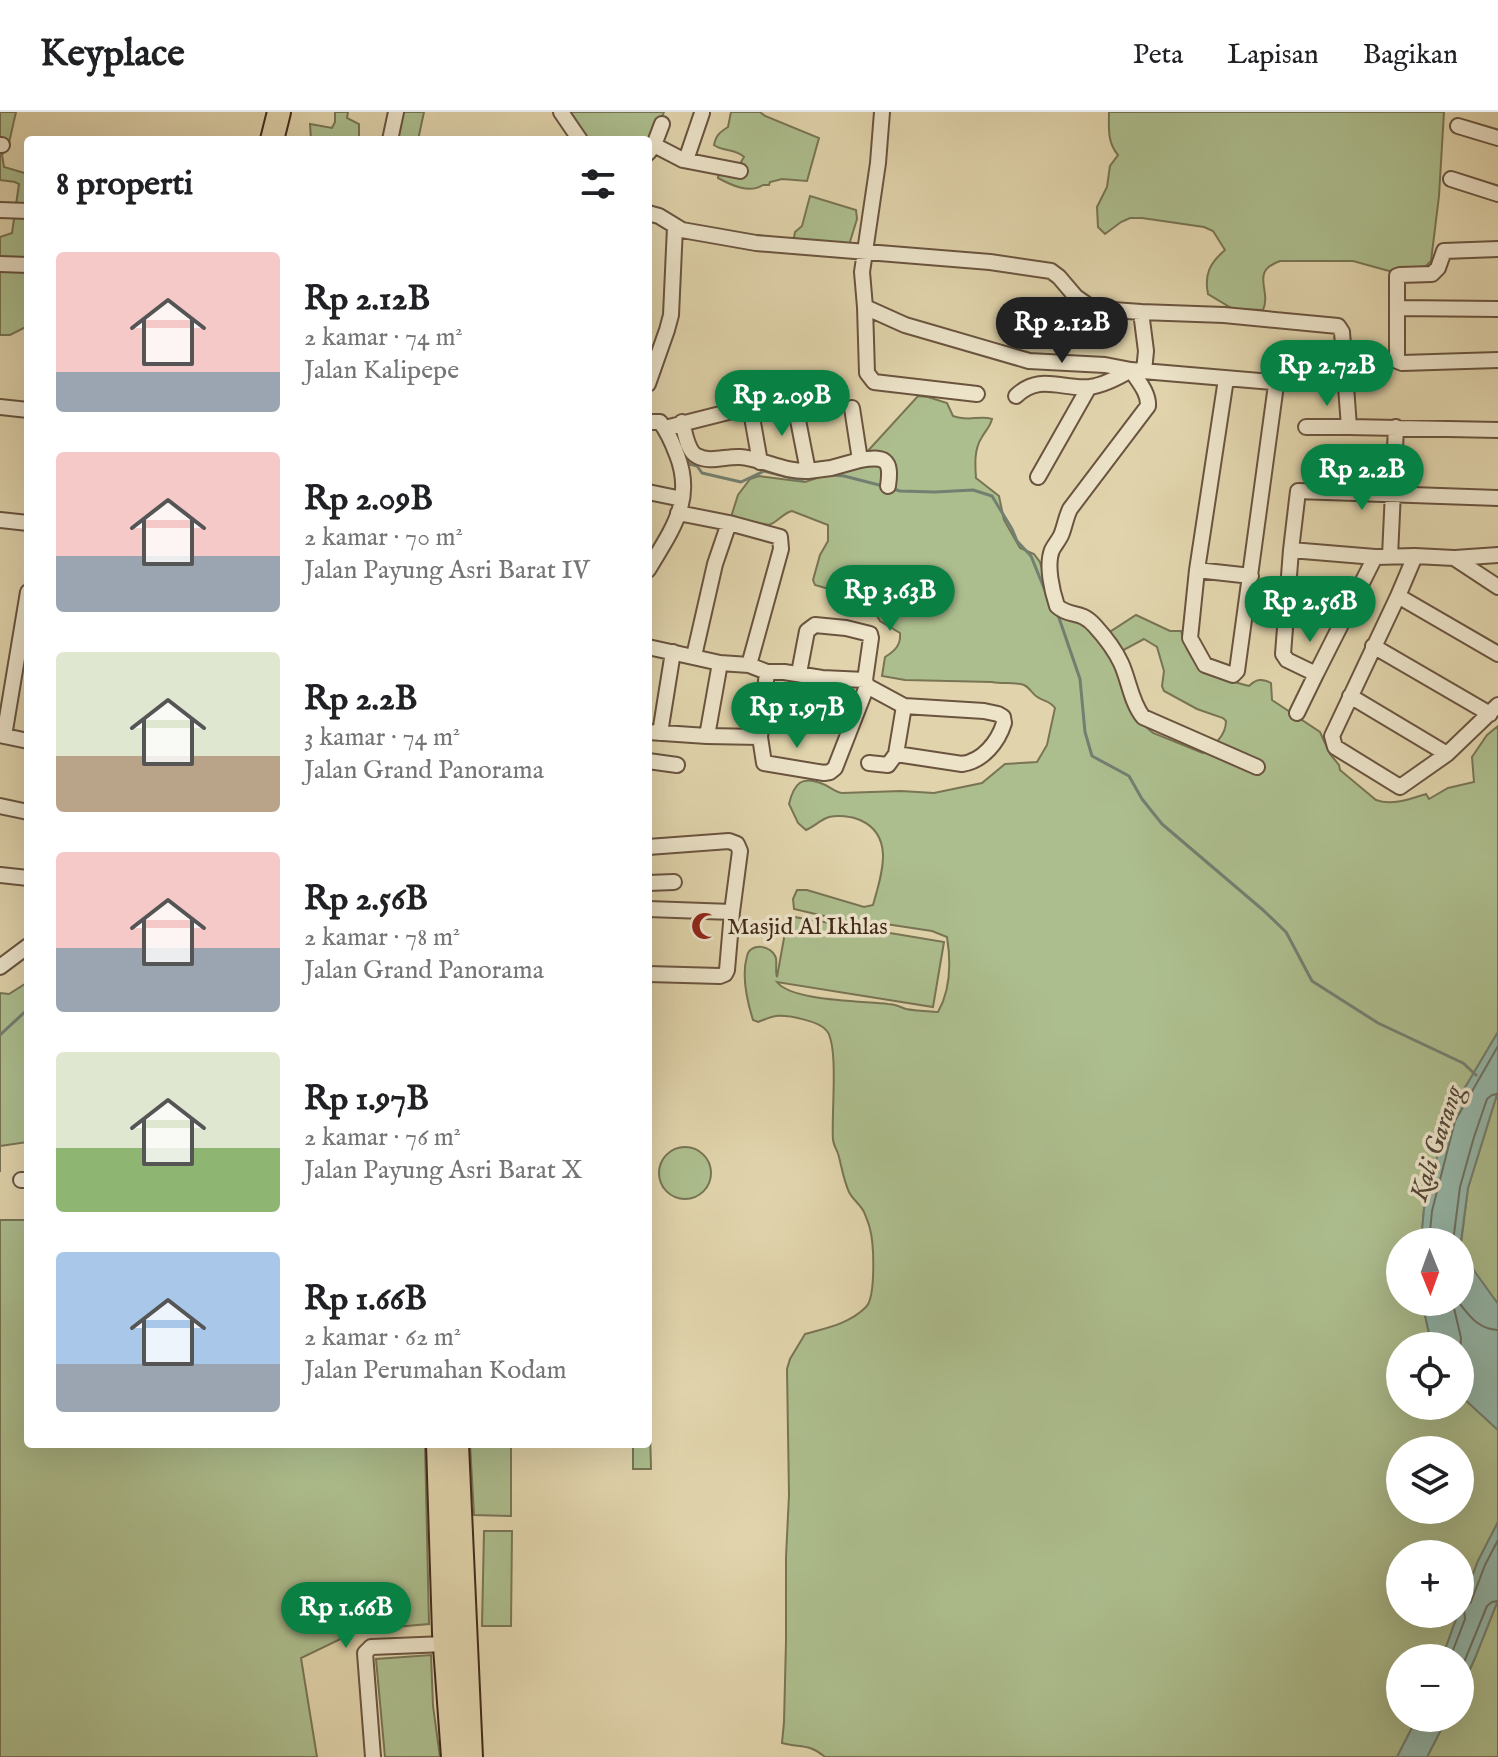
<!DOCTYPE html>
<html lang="id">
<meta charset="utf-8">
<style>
body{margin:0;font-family:"IM FELL English",serif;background:#f6f6f6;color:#202124;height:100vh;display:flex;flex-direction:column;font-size:30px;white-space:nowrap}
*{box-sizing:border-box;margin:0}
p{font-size:26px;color:#757577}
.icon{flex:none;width:44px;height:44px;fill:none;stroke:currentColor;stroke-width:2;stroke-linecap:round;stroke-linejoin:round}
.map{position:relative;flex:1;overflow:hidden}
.drawer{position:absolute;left:24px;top:24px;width:628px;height:1312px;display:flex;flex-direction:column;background:#fff;border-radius:8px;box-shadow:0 8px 32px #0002}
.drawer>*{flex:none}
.needle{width:52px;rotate:179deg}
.buttons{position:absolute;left:1386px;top:1116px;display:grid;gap:16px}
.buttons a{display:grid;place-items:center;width:88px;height:88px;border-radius:50%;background:#fff;box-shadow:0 8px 32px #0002;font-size:40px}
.price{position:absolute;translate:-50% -68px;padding:0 18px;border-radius:28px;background:#0b8043;color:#fff;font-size:26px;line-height:52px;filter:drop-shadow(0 2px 4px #0008)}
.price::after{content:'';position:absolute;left:50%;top:48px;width:24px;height:18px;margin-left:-12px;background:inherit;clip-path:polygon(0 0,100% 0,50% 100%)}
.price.on{background:#222;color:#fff}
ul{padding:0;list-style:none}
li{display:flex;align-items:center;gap:24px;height:200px;padding:0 32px}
li span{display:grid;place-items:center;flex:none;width:224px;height:160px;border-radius:8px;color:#555}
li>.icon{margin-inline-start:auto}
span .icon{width:96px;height:96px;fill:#fffc;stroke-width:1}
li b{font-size:34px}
h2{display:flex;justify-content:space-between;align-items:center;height:96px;padding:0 32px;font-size:34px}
header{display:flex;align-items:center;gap:48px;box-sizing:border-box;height:112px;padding:0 40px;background:#fff;border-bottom:2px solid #e0e0e0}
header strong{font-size:38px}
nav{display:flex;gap:44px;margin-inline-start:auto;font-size:28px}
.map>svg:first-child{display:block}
</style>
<header>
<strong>Keyplace</strong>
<nav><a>Peta</a><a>Lapisan</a><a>Bagikan</a></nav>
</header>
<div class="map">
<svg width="1498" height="1645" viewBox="0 0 1498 1645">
<rect width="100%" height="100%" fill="#e1d4ac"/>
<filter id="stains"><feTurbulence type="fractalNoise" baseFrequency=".0025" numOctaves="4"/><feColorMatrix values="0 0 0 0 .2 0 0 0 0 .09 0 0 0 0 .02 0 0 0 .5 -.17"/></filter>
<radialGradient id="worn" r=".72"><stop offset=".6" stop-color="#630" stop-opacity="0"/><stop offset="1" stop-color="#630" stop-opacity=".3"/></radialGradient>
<path fill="#adbe8e" stroke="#787454" stroke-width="2" fill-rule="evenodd" d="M 0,0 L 16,0 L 8,35 L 2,43 L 4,55 L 28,62 L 28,214 L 10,223 L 0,223 L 0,125 L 12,121 L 19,72 L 15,70 L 0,68 Z
M 335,0 L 348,0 L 347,6 L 359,12 L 359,28 L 311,28 L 310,12 L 332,16 L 335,10 Z
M 401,0 L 424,0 L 418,28 L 394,28 Z
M 567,0 L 664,0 L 648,36 L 648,28 L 585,28 Z
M 731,0 L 760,0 L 765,4 L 819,26 L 807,69 L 782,67 L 770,70 L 769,73 L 763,73 C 749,82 731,73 718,66 L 719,58 L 744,56 L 741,50 L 744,45 C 735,36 723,40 714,33 C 716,23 720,20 728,15 Z
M 1109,0 L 1444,0 L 1439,84 L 1431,149 L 1424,156 L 1404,156 L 1389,159 L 1353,149 L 1280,149 C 1249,160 1272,178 1263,198 L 1233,197 L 1208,182 C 1204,162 1210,151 1225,138 L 1213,119 L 1204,115 L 1142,106 L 1130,106 L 1121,110 L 1105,122 L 1098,115 L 1097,95 L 1107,75 L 1110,54 L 1118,43 C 1107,30 1109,16 1109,0 Z
M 810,84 L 856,98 L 857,107 L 849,133 L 800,130 L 794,125 L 795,120 L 802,114 Z
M 918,284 L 928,285 L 947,291 L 953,304 C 968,310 980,303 992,307 C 990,315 986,318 982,325 C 974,337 975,352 976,366 L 999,384 L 1004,408 L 1020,436 L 1034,442 L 1040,450 L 1048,479 L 1083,514 L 1102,523 L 1111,519 L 1136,503 L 1170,519 L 1181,519 C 1193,563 1210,563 1249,574 C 1256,567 1262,566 1271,571 L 1272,588 L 1320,620 L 1330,642 L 1339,653 L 1340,658 L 1376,688 C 1392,694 1410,687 1426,682 L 1429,687 L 1448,676 L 1474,670 L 1472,645 L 1487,623 L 1498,614 L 1498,920 L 1447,1006 L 1424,1097 L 1421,1130 L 1400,1130 L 1400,1190 L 1422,1190 L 1432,1234 L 1400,1234 L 1400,1294 L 1460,1294 L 1460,1283 L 1498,1318 L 1498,1410 L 1478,1449 L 1460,1496 L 1460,1442 L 1400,1442 L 1400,1502 L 1458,1502 L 1442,1546 L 1400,1546 L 1400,1606 L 1417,1606 L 1397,1645 L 825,1645 C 809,1631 800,1636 782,1631 L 784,1610 L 786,1529 L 786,1445 L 789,1383 L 787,1257 L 790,1247 L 805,1222 C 826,1216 849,1212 866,1195 C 876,1185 874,1132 870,1117 C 869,1112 866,1105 864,1100 C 860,1092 853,1088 849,1080 C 844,1069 842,1057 839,1045 C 838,1039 834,1035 833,1028 C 831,1005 839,935 827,919 C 820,909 788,903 776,904 C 769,905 764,908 758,910 L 753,908 C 747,889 741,865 747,844 C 750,830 772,833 776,846 C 777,853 775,859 777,865 L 788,804 L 944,830 L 933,895 L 777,870 C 791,889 863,889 888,892 C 895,892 900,895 906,897 C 916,899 928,899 938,900 C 951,877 951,850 947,825 L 932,819 L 879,811 L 858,812 L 794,797 L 793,787 L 797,778 L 807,778 L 864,795 L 873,793 C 881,764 896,724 860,708 C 851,704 838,703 829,705 C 820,708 815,714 806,718 L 798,711 L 789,692 C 794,671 802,663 823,672 C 831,675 834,680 842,681 L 901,679 L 934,681 L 982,671 L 1005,652 L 1037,650 L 1047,633 L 1055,596 C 1050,589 1046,590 1039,586 C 1032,583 1031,576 1024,573 C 1015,570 1002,572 992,570 L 905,568 L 882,564 L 885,545 C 895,539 901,533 900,521 L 880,509 L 877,504 L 864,498 L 849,483 L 815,473 L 813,468 L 820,443 L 828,429 L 828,413 L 792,399 C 783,401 778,410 769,413 L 731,405 L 738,383 L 750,367 L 759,364 L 805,370 L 838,359 L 866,341 ZM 1144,527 L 1157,535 L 1164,559 L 1162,574 L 1164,579 L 1197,597 L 1223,606 L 1226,609 C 1226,624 1214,633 1203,641 L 1153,621 L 1139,609 L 1114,543 ZM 1400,1338 L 1460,1338 L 1460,1398 L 1400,1398 Z
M 28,870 L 28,1030 L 0,1034 L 0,1060 L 0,881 L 9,882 Z
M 1498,979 L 1498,1192 L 1475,1162 L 1460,1139 L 1468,1076 Z
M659 1061a26 26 0 1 1 52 0a26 26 0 1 1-52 0Z
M 0,1108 L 28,1108 L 28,1332 L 425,1332 L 429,1512 L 359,1518 L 301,1546 L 317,1645 L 0,1645 Z
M 648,1319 L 650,1319 L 651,1357 L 633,1357 L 633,1332 L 648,1332 Z
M 470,1332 L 511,1332 L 511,1404 L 474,1403 Z
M 484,1419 L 512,1419 L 511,1514 L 482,1514 Z
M 1498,1488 L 1498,1645 L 1427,1645 L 1447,1606 L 1460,1606 L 1460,1579 L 1475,1546 Z
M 431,1543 L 433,1594 L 440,1645 L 385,1645 L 376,1547 Z"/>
<path fill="#94b8ab" stroke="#737f71" stroke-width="2" d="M 1498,920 L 1498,979 L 1468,1076 L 1460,1136 L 1460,1130 L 1421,1130 L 1424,1097 L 1447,1006 Z
M 1460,1139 L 1498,1192 L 1498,1318 L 1460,1283 L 1460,1234 L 1432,1234 L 1422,1190 L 1460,1190 Z
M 1498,1410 L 1498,1488 L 1475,1546 L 1460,1579 L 1460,1546 L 1442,1546 L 1458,1502 L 1460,1502 L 1460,1496 L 1478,1449 Z
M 1417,1606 L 1447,1606 L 1427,1645 L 1397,1645 Z"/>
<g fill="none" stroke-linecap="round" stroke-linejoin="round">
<path stroke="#6b7063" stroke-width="2" d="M 1429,1130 L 1432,1099 L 1455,1009 L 1498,934
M 1453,1130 L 1460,1075 L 1474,1025 L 1487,987 L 1492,983 L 1498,982
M 1460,1240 L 1461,1226 L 1454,1196 L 1456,1192 L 1460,1192 C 1471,1206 1479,1217 1498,1218
M 1450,1546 L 1465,1507 L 1464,1497 L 1471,1490 L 1485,1453 L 1498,1428
M 1460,1560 L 1487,1494 L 1492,1490 L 1498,1489"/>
<path stroke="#737f71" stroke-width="3" d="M 683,341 L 689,352 L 697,354 L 702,361 L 741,370 L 764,359 L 799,368 L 813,365
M 832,363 L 844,364 L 883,374
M 890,376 L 900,379 L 935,380 L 973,378 L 992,384 L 1012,417 L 1017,429 L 1031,444 L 1048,486
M 1058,503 L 1080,567 L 1085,620 L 1092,644 L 1129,664 L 1142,687 L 1162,712 L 1263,798 L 1286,820 L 1312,869 L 1378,911 L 1463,951 L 1476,963
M 0,923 L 28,897"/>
<g stroke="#6a543f" stroke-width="18">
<path id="minor" d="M 561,0 L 580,28
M 882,0 L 878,51 L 862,160 L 865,195 L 905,213 L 1029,249 L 1105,253 L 1131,258 L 1273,270 L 1276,273 L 1237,559 L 1233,563 L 1205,553 L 1190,526 L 1197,458 L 1226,267
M 1458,14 L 1498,26
M 390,28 L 396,0
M 0,33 L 2,33
M 654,33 L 662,12
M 648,41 L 654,33 L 683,48 L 740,59
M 686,48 L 702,1
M 1451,67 L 1498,82
M 0,98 L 28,99
M 648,101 L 659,104 L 682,118 L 756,131 L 990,150 L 1051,159 L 1059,165 L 1076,185 L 1089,194 L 1099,197 L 1141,200 L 1146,239 L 1144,259
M 1498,137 L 1444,139 L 1438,156 L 1432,162 L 1400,163 L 1397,164 L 1397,249 L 1402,251 L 1498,248
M 0,152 L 28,153
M 865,195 L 867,261 L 874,270 L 977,282
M 1398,196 L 1498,197
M 1141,200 L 1224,203 L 1338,214 L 1342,220 L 1349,315 L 1498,318
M 648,272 L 667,218 L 671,203 L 675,115
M 1016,284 C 1040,261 1062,278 1090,275 C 1104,273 1119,265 1131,258 C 1138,269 1149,281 1148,294 L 1070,397 C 1066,405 1065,413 1062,421 C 1060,427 1055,432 1052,438 C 1046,453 1052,479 1057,494 C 1070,506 1080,497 1095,514 C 1105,525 1115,538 1121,551 C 1129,568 1131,590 1143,605 L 1257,655
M 750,294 L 760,350
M 0,295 L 28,298
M 648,310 L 660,310 C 668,320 672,330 677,343 C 695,389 671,419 648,458
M 1306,315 L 1349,315
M 665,316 L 772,289 L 786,289 L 796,298 L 808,359 C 783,360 764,347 740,345 C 726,344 710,351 697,344 C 687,339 685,320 682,310
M 860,348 C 885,344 892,347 888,374
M 808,359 L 831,356 L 860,348 L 852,296
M 1038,365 L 1089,275
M 648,380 L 682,387
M 1498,386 L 1298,379 L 1291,438 L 1375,445 L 1415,444 L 1454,446 L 1498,475
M 678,401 L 729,411 L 715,452 L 694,544
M 0,408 L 28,411
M 729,411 L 780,425 L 781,437 L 749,553
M 1291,438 L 1283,542 L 1287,548 L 1316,562 L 1375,445
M 1390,444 L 1396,315
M 1415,444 L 1398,484 L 1332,624 L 1335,635 L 1400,675 L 1447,642 L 1498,593
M 1455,446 L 1498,443
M 1197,458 L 1251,464
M 1398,484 L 1498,542
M 1285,500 L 1348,500
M 1373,534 L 1490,602
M 648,535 L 720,551 L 749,553 L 767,560 L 784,560 L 822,566 L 865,568 L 867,574 L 904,594 L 896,642 L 962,652 C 983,649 998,630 1004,611 L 1003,605 L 998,602 L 984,599 L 904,594
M 767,560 L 760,625 L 764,651 L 824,661 L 830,660 L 835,656 L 867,574
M 799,561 L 807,519 L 815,513 L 846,516 L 870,522 L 871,526 L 865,568
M 1350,584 L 1447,642
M 762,598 L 849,615
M 1297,601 L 1316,562
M 648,620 L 707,624 L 760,625
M 660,621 L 673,540
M 0,623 L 28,629
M 4,624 L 28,480
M 707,624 L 720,551
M 648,649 L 677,653
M 869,651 L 888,653 L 896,642
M 0,694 L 28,700
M 648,735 L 729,729 L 737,732 L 740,739 L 732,800
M 0,763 L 28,766
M 648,771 L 674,770
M 648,797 L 732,800 L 727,858 L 725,862 L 720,864 L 648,862
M 0,855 L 28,834
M 21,1068 L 28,1068
M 373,1645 L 365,1541 L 371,1535 L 445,1532"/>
</g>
<g stroke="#42291b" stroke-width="26">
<path id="trunk" d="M 272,28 L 279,0
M 438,1332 L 444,1521 L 453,1645
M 457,1332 L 471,1645"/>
</g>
<use href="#minor" stroke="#ece3c9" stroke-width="14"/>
<use href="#trunk" stroke="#e1d4ac" stroke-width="22"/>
</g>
<defs>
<g id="mosque-bare" transform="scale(2.16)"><path d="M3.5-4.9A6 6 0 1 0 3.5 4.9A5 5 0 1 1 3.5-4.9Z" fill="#8f2418" stroke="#ece3c9" stroke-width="2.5" paint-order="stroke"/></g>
</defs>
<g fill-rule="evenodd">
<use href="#mosque-bare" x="705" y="814"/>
</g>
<g text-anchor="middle" stroke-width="7" stroke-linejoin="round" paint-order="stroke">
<g font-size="24" fill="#42291b" stroke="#ece3c9" text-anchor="start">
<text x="727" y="822">Masjid Al Ikhlas</text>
</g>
<g font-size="26" font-style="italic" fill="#524638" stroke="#ece3c9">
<text transform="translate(1435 1031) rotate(-72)" y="9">Kali Garang</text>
</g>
</g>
<rect width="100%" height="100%" filter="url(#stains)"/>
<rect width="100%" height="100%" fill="url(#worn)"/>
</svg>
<div class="buttons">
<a><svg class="needle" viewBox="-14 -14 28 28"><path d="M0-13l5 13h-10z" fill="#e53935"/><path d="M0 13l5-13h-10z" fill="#757577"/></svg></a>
<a><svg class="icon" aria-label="locate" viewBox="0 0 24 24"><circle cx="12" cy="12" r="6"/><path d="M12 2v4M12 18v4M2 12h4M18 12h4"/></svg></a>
<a><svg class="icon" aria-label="layers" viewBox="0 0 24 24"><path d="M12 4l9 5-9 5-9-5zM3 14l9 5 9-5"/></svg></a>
<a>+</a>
<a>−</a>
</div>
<b class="price on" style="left:1062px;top:253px">Rp 2.12B</b>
<b class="price" style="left:1327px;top:296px">Rp 2.72B</b>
<b class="price" style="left:782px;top:326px">Rp 2.09B</b>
<b class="price" style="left:1362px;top:400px">Rp 2.2B</b>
<b class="price" style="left:890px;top:521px">Rp 3.63B</b>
<b class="price" style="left:1310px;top:532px">Rp 2.56B</b>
<b class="price" style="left:797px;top:638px">Rp 1.97B</b>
<b class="price" style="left:346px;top:1538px">Rp 1.66B</b>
<section class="drawer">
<h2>8 properti<svg class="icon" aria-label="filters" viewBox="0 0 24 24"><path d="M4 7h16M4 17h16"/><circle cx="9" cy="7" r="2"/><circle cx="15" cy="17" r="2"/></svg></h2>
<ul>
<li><span style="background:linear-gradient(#f6c9c9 75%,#9aa5b1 0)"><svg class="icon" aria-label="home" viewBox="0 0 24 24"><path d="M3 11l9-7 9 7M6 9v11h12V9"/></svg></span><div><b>Rp 2.12B</b><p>2 kamar · 74 m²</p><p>Jalan Kalipepe</p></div></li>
<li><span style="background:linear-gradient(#f6c9c9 65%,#9aa5b1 0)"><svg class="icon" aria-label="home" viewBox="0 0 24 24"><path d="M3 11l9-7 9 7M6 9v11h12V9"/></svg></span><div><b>Rp 2.09B</b><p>2 kamar · 70 m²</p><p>Jalan Payung Asri Barat IV</p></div></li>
<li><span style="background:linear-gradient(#dfe7d0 65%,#b9a48a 0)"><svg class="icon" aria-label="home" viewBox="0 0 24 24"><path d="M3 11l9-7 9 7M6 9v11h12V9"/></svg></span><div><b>Rp 2.2B</b><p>3 kamar · 74 m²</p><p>Jalan Grand Panorama</p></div></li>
<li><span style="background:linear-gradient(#f6c9c9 60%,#9aa5b1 0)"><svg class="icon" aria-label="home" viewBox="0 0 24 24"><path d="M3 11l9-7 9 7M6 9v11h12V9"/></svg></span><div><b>Rp 2.56B</b><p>2 kamar · 78 m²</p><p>Jalan Grand Panorama</p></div></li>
<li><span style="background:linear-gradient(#dfe7d0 60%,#8fb573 0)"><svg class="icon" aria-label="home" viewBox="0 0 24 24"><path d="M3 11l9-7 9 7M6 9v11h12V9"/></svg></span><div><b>Rp 1.97B</b><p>2 kamar · 76 m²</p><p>Jalan Payung Asri Barat X</p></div></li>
<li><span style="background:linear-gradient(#a9c7e8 70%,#9aa5b1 0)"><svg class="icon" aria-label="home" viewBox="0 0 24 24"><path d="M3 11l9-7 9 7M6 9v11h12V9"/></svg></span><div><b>Rp 1.66B</b><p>2 kamar · 62 m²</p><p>Jalan Perumahan Kodam</p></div></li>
</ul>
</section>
</div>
